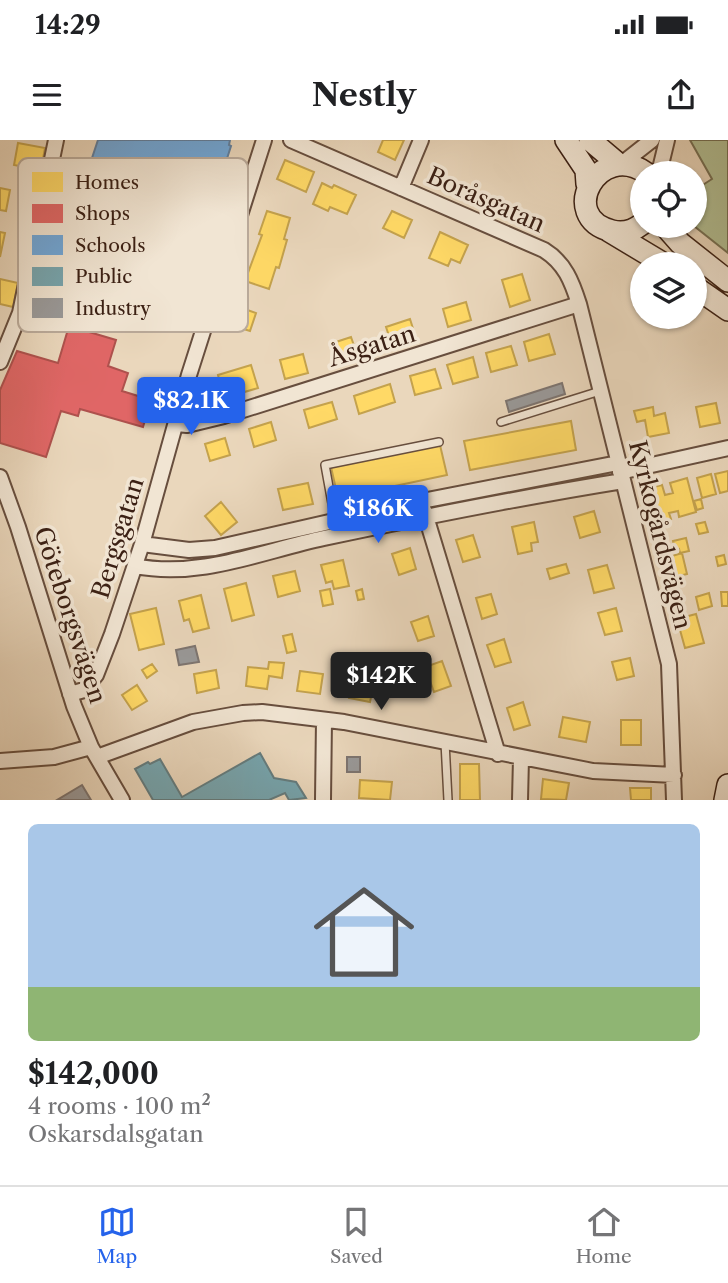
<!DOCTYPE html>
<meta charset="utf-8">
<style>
body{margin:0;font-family:"Libre Caslon Text",serif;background:#f6f6f6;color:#202124;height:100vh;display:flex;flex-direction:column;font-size:26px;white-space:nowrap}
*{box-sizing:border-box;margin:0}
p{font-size:23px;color:#757577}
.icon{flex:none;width:38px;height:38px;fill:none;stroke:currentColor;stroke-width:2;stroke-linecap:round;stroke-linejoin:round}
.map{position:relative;height:660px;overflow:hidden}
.side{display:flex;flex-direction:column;background:#fff;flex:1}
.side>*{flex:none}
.tools{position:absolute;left:630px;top:21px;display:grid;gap:14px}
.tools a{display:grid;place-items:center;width:77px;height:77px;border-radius:50%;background:#fff;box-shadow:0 2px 5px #0004;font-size:35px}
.price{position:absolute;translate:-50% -60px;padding:0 16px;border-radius:7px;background:#2563eb;color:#fff;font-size:23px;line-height:46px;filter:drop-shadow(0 2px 4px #0008)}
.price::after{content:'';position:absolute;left:50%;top:42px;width:21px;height:16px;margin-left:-10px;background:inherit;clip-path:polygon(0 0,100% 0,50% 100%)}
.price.on{background:#222;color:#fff}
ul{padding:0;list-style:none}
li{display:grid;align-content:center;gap:14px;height:371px;padding:0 28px}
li+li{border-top:2px solid #e0e0e0}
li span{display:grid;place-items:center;height:217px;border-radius:10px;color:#555}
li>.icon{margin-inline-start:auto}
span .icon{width:126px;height:126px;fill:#fffc;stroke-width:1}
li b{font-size:30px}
.status{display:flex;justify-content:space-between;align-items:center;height:49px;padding:0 35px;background:#fff;direction:ltr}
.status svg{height:19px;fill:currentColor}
header{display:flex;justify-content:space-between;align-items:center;height:91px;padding:0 28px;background:#fff;font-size:32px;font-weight:800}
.tabs{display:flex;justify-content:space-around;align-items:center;height:98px;border-top:2px solid #e0e0e0;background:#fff;font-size:19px;color:#757577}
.tabs a{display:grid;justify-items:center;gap:4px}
.tabs .on{color:#2563eb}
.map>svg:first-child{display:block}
</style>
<div class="status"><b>14:29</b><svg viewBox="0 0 49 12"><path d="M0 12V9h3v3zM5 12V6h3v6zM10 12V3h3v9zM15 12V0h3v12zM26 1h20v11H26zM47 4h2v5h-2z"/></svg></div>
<header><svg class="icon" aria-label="menu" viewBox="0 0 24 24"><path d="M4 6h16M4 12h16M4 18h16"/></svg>Nestly<svg class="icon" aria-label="share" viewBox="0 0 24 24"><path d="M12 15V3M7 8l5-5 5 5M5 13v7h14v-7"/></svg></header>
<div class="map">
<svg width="728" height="660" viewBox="0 0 728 660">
<rect width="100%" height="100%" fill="#ead7bc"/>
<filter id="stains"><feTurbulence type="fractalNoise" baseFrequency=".00286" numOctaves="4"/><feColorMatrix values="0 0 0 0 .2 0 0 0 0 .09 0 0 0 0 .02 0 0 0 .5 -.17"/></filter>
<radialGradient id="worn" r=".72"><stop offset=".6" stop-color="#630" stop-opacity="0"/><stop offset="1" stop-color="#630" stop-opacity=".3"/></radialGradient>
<path fill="#b2bf94" stroke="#767054" stroke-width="2" d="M 690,0 L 728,0 L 728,113 L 694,86 L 695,50 L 712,39 Z"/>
<path fill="#ffd966" stroke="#c4a24d" stroke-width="2" d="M 383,0 L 404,0 L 395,20 L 378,12 Z
M 18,3 L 45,8 L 41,30 L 14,25 Z
M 285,20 L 314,32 L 306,52 L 277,39 Z
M 322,43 L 332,48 L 334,45 L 356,55 L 347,74 L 330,67 L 328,71 L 313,64 Z
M 0,48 L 10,50 L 6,71 L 0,70 Z
M 267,71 L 290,78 L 284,99 L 287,100 L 279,128 L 276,127 L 269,149 L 245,141 L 262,95 L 259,94 Z
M 392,71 L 412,80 L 404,98 L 383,88 Z
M 0,92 L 5,93 L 0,117 Z
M 440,92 L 468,105 L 460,123 L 451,119 L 448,126 L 429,118 Z
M 522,134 L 530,160 L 510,167 L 502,140 Z
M 0,139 L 18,143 L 13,167 L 0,164 Z
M 466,162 L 471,180 L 448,187 L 443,169 Z
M 239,167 L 256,173 L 250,191 L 234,186 Z
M 410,179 L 416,198 L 392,205 L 386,187 Z
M 549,194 L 555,214 L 529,221 L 524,202 Z
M 351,197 L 358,217 L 336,224 L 330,204 Z
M 511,206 L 517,225 L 491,232 L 486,213 Z
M 303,214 L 308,233 L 285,239 L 280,220 Z
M 473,217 L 478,237 L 453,244 L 447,225 Z
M 251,225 L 258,248 L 224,258 L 218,235 Z
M 435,229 L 441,248 L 415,255 L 410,236 Z
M 390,244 L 395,262 L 359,274 L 354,256 Z
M 332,262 L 337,279 L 309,288 L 304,270 Z
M 716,263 L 720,283 L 700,287 L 696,267 Z
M 653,267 L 654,276 L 665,273 L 669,293 L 648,297 L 645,280 L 637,282 L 634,271 Z
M 571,281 L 576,310 L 470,330 L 464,301 Z
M 271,282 L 276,300 L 254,307 L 249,289 Z
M 225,298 L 230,315 L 210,321 L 205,304 Z
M 440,305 L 447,335 L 338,358 L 331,327 Z
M 728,331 L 728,351 L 720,353 L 715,334 Z
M 711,334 L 716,354 L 702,358 L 697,338 Z
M 687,338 L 696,372 L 679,377 L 678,371 L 669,373 L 671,379 L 653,383 L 645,349 L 662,345 L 665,355 L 673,353 L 670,343 Z
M 308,343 L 313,364 L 283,370 L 278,349 Z
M 701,359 L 703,368 L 697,370 L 694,361 Z
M 221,362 L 237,382 L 221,395 L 205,376 Z
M 594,371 L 600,392 L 580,398 L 574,377 Z
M 534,382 L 538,402 L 531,403 L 532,411 L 518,414 L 512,387 Z
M 705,382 L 708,392 L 699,394 L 696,384 Z
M 473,395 L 480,417 L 463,422 L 456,400 Z
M 686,398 L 689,411 L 680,413 L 679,409 L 675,410 L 673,401 Z
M 410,408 L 416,429 L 399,435 L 392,414 Z
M 682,413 L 687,434 L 667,439 L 662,419 Z
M 724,415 L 726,424 L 718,426 L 716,417 Z
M 343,420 L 349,446 L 334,449 L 332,441 L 326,443 L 321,425 Z
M 566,424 L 569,433 L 550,439 L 547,429 Z
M 607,425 L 614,448 L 594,453 L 588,430 Z
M 295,431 L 300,451 L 278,457 L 273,436 Z
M 246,443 L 254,475 L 232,481 L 224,449 Z
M 330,449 L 333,464 L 323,466 L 320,451 Z
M 362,449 L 364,459 L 358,460 L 356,451 Z
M 721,452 L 728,452 L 728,466 L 722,466 Z
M 709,453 L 712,466 L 699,470 L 696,457 Z
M 491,454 L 497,474 L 482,479 L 476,458 Z
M 201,455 L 209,488 L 193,492 L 189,479 L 184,481 L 179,461 Z
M 156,468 L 164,504 L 139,510 L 130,474 Z
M 616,468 L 622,491 L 605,495 L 598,473 Z
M 696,474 L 704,503 L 685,508 L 677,479 Z
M 428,476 L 434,496 L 418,501 L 411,482 Z
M 292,494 L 296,511 L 287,513 L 283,496 Z
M 504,499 L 511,522 L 495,527 L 487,505 Z
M 630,518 L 634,536 L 617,540 L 612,522 Z
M 442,521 L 451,546 L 434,552 L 425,527 Z
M 269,522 L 284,523 L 282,538 L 269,536 L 267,549 L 246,546 L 248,527 L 268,529 Z
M 152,524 L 157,531 L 147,538 L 142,530 Z
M 363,525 L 377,529 L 370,562 L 349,558 L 353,538 L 360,539 Z
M 216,530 L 219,548 L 197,553 L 194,534 Z
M 300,531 L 323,534 L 320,554 L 297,551 Z
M 137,545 L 147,561 L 132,570 L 122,555 Z
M 523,562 L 530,585 L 514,590 L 507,568 Z
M 563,577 L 590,582 L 586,602 L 559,597 Z
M 621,580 L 641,580 L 641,605 L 621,605 Z
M 460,624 L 479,624 L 480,660 L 460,660 Z
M 543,639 L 569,643 L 566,660 L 541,659 Z
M 360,640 L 392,642 L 390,660 L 359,658 Z
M 630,648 L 651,648 L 651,660 L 631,660 Z"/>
<path fill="#e06666" stroke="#ae514d" stroke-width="2" d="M 69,186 L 116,200 L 108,226 L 128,233 L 122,251 L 151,260 L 143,287 L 80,269 L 78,276 L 61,271 L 46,317 L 0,303 L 0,250 L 17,211 L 58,223 Z"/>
<path fill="#6fa8dc" stroke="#5f7fa0" stroke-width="2" d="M 98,0 L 230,0 L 229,5 L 231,6 L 175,181 L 79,151 L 116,31 L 90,24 Z"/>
<path fill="#76a5af" stroke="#647d80" stroke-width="2" d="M 260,613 L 274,638 L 296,642 L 306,658 L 289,660 L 285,653 L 269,660 L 153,660 L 135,629 L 148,622 L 150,624 L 160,619 L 182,657 Z"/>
<path fill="#999" stroke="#7d7571" stroke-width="2" d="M 562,243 L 565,254 L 509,272 L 506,261 Z
M 195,506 L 199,522 L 179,525 L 176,510 Z
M 347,617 L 360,617 L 360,632 L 347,632 Z
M 82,645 L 91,660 L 57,660 Z"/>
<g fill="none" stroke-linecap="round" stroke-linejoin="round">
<g stroke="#674e3e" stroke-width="10">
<path id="lane" d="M 501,282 L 600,251
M 335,380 L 325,325 L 439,302
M 445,602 L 448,660"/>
</g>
<g stroke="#674e3e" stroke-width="18">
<path id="street" d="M 291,0 L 544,110 C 565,123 572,142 579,164 L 669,524 L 674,660
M 624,22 L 652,0
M 659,33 L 667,0
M 401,48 L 421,0
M 0,222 L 20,173 L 56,0
M 177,284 L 187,285 L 224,276 L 579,164
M 620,332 L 728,308
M 0,337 L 18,387 L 74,566 L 91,607 L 122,660
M 424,370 L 498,614
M 142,404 L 189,410 L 215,408 L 422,361 L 618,323
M 135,426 C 200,439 262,411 324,398 C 423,377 523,357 623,341
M 70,554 L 84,550 L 96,535 L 112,494 L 142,404 L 189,235 L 264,0
M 97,617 L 193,582 L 243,573 L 262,572 L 344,582 L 593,631 L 674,635
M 0,621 L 54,617 L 91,607
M 323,660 L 324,580
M 520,660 L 521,618"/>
</g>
<g stroke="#3b2014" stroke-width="24">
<path id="secondary" d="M 566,0 L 586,30 L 587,44
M 590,0 L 616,22
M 642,84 C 633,91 623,94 612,91 C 556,77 599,0 646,33
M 665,86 L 680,103 L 728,141
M 609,91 L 664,124
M 695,147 L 728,170
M 725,660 L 728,645"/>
</g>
<use href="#lane" stroke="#f1e5d3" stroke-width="7"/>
<use href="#street" stroke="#f1e5d3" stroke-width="14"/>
<use href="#secondary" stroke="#f1e5d3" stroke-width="21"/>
</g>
<g text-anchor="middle" stroke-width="7" stroke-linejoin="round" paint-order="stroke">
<g font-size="24" fill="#3b2014" stroke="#f1e5d3">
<text transform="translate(486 60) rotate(24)" y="8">Boråsgatan</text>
<text transform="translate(372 206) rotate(-17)" y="8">Åsgatan</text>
<text transform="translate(660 395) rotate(76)" y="8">Kyrkogårdsvägen</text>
<text transform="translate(118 398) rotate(-73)" y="8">Bergsgatan</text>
<text transform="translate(70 475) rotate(72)" y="8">Göteborgsvägen</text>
</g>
</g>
<rect x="18" y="18" width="230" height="174" rx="10" fill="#f1e5d3" stroke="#baaa9a" stroke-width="2"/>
<rect x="32" y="32" width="31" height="20" fill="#ffd966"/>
<rect x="32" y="64" width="31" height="19" fill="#e06666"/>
<rect x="32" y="95" width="31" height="20" fill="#6fa8dc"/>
<rect x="32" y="127" width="31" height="19" fill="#76a5af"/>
<rect x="32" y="158" width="31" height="20" fill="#999"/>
<g font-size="19" fill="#3b2014">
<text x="75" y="49">Homes</text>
<text x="75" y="80">Shops</text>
<text x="75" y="112">Schools</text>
<text x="75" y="143">Public</text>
<text x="75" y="175">Industry</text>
</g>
<rect width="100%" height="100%" filter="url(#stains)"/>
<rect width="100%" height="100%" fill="url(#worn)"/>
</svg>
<div class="tools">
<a><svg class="icon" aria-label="locate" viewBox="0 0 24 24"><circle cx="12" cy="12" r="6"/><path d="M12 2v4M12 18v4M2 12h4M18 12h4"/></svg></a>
<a><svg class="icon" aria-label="layers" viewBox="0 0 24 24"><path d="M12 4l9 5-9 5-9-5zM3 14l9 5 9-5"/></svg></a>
</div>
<b class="price" style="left:191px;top:297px">$82.1K</b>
<b class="price" style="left:378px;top:405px">$186K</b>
<b class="price on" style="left:381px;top:572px">$142K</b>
</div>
<section class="side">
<ul>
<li><span style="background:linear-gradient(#a9c7e8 75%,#8fb573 0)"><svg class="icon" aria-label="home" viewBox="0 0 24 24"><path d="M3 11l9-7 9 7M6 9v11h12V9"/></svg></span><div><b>$142,000</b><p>4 rooms · 100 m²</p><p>Oskarsdalsgatan</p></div></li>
</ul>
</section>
<nav class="tabs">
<a class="on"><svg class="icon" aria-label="map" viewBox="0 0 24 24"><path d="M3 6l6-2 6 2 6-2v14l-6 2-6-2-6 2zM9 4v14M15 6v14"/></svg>Map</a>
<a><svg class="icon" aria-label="saved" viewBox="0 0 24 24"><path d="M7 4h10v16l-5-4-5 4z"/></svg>Saved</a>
<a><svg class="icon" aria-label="home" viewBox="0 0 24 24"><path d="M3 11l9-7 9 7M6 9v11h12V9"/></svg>Home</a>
</nav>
